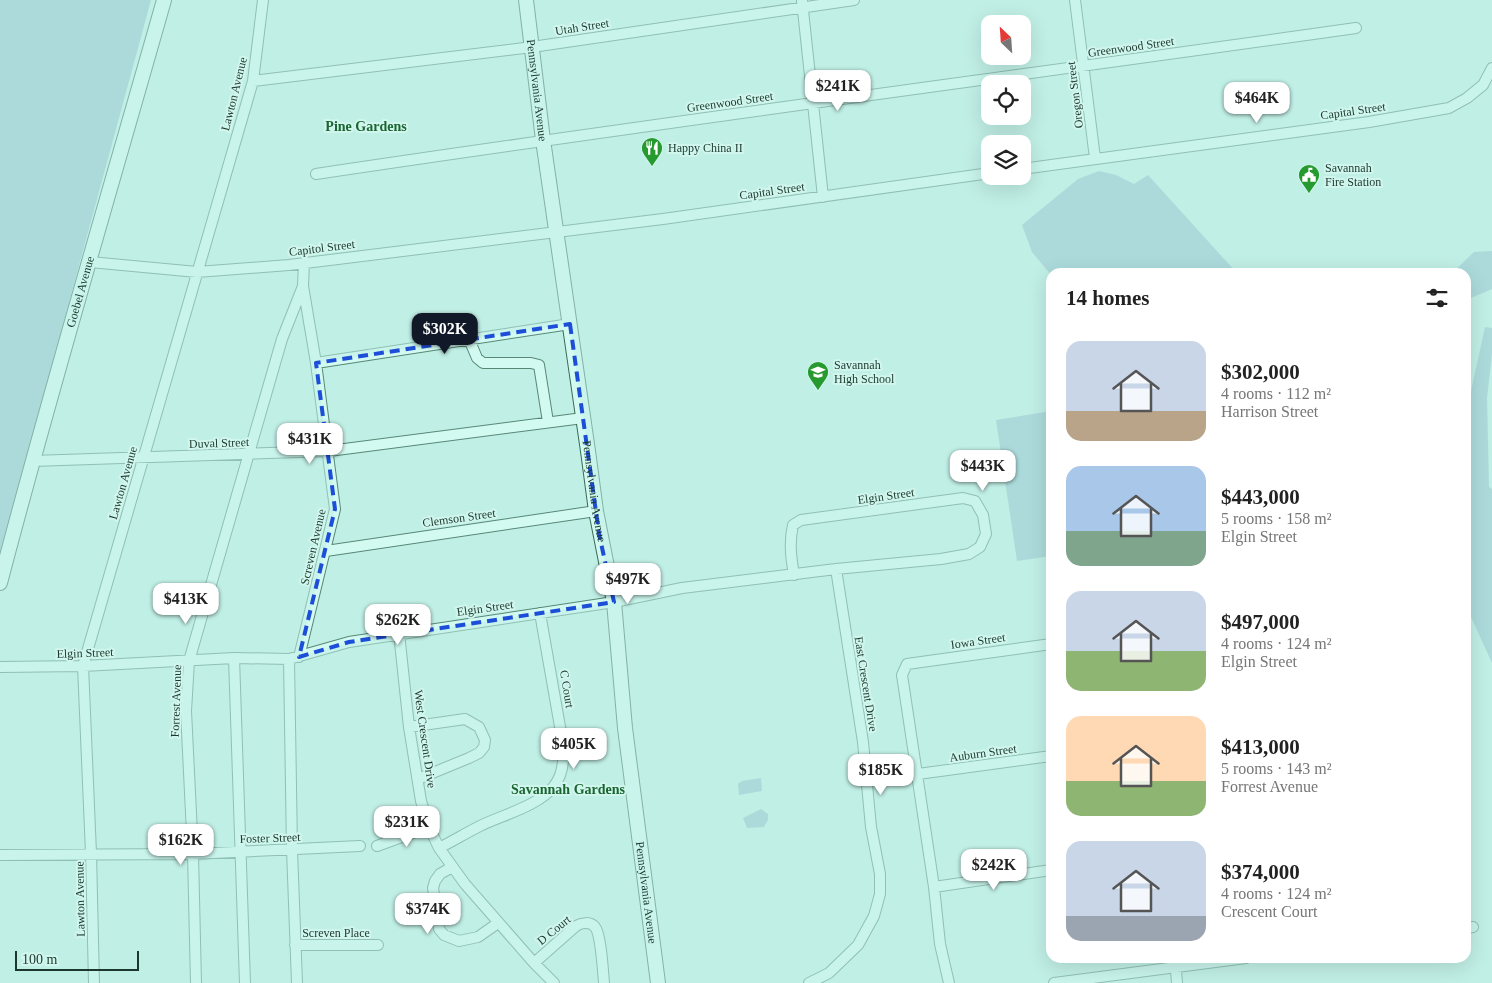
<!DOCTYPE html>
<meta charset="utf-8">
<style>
body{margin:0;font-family:"Times New Roman",serif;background:#f6f6f6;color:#222;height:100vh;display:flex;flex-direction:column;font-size:19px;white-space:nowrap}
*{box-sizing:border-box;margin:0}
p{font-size:16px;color:#767676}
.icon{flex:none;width:28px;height:28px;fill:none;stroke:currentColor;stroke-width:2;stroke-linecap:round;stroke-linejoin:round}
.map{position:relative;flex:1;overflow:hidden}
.sheet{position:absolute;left:1046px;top:268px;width:425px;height:695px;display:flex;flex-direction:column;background:#fff;border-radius:15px;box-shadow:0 5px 20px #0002}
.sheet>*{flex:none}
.needle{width:32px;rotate:335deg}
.tools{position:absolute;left:981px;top:15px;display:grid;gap:10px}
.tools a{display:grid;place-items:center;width:50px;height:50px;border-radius:10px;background:#fff;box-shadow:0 5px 20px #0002;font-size:25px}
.scale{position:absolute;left:15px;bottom:12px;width:124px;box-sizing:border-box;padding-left:5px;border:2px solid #1c382c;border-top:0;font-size:14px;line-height:18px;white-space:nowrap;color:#1c382c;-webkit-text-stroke:4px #d0f6ee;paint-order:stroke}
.price{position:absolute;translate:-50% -42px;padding:0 11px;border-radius:10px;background:#fff;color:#222;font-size:16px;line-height:32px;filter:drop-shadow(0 1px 2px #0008)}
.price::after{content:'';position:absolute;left:50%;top:30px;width:15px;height:11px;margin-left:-8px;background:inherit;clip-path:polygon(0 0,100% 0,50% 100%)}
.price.active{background:#111827;color:#fff}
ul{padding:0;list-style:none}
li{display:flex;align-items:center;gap:15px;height:125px;padding:0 20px}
li span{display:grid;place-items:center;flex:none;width:140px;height:100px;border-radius:15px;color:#555}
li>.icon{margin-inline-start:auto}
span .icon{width:60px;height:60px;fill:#fffc;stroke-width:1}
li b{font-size:21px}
h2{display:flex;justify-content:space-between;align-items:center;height:60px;padding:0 20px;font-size:21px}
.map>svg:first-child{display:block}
</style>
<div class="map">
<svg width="1492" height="983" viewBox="0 0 1492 983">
<rect width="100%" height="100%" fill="#c0efe5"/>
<path fill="#94c2cd" d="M 0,0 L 151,0 L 0,557 Z
M 1099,171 L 1116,175 L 1134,184 L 1148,175 L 1236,272 L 1051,272 L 1051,275 L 1032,252 L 1022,225 L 1078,179 Z
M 1492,251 L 1492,289 L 1466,300 L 1466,272 L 1453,272 L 1474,252 Z
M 1485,327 L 1492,328 L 1492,354 L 1487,398 L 1489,487 L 1492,489 L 1492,663 L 1466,606 L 1466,414 Z
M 1051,411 L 1051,556 L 1017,561 L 996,420 Z
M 761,778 L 762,791 L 739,795 L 738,784 L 742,781 Z
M 761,809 L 768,814 L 768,820 L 764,827 L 747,828 L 743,818 Z"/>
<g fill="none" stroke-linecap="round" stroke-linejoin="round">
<g stroke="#578876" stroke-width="12">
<path id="street" d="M 1075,0 L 1095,158
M 802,1 L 823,197
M 253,81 L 532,47 L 854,0
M 1022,169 L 1369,122 L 1449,108 L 1467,98 L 1483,85 L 1492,68
M 316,174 C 662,122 1009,77 1356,28
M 90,262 L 197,272 L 289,265 L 663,219 L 990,173
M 469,339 L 477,358 L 483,363 L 531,363 L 539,365 L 548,422
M 316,363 L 570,324
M 32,461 L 329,451 L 583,418
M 326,551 L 596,511
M 399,633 L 409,727 L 421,801 L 429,827 L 439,848 L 465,884 L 534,963 L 554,983
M 299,657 L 335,509 L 316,363 L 303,286 L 304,263
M 234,658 L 245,983
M 289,659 L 292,850 L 297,983
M 0,667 L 83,666 L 234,658 L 289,659 L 349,642 L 614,602 L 682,588 L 836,569 L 941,559 L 969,554 L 980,547 L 986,534 L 983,515 L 975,501 L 963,498 L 801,520 L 793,525 C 789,542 791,558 794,575
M 409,727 L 465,719 L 479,727 L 485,740 L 484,747 L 479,753 L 469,758 L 418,779
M 918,774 L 1051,756
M 377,846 L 429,827
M 439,848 C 453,841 466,833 480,826 C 502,815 539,806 554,786 C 565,772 564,754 562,738 L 540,613
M 0,855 L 193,854 L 360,846
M 452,867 L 440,874 L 435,881 L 433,888 L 439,929 L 444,935 L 459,941 L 478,937 L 498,923
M 934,887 L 1051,870
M 1466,928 L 1473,927
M 295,945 L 378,945
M 1175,958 L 1177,983
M 534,963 L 576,926 C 581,923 590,921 595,927 C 601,934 603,972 604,983
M 94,983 L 91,853 L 83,666 L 253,81 L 263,0
M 196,983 L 193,854 L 186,711 L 189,661 L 282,339 L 303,286
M 809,983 L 829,973 L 858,945 L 874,916 L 880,894 L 880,874 L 871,827 L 863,742 L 836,569
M 949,983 L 940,944 L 934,887 L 902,675 L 907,664 L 1051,644
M 1054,983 L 1246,958"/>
</g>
<g stroke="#3b6a56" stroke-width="16">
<g id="secondary">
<path id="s1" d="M 526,0 L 543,140 L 588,451 L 596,511 L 614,602 L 625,728 L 658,983"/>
<path id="s2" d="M 0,583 C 51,388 109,194 164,0"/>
</g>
</g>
<use href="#street" stroke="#d3faf1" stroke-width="10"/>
<use href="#secondary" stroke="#d3faf1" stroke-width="14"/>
</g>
<path d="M0 0H1492V983H0ZM 570,324 L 599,534 L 614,602 L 349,642 L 299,657 L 335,509 L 316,363 Z" fill="#c0efe5" fill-opacity=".55" fill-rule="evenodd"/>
<path fill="none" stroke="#1d4ed8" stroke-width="4" stroke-dasharray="10 6" stroke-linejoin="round" d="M 570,324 L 599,534 L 614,602 L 349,642 L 299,657 L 335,509 L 316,363 Z"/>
<defs>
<g id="restaurant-pin" transform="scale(1.125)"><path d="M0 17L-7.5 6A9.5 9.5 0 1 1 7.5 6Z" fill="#26992f" stroke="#d0f6ee"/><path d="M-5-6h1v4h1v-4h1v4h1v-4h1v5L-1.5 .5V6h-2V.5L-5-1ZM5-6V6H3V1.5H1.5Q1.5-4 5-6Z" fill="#fff"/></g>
<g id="civic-pin" transform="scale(1.125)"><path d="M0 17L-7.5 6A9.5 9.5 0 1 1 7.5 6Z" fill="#26992f" stroke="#d0f6ee"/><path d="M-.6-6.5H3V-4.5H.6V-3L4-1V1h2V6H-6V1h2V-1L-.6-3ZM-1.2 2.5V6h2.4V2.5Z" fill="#fff"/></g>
<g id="school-pin" transform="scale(1.125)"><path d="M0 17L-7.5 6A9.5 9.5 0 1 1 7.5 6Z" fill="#26992f" stroke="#d0f6ee"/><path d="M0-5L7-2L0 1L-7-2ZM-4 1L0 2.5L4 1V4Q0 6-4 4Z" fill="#fff"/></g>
</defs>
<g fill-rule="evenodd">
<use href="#restaurant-pin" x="652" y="148"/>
<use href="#civic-pin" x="1309" y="175"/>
<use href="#school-pin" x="818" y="372"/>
</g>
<g text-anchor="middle" stroke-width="4" stroke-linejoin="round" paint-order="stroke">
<g font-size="12" fill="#1c382c" stroke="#d0f6ee">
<text transform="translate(582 27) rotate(-9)" y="4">Utah Street</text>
<text transform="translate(1131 47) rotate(-8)" y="4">Greenwood Street</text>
<text dy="4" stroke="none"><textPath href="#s1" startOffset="91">Pennsylvania Avenue</textPath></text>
<text transform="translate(234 94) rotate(-76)" y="4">Lawton Avenue</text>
<text transform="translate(1075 95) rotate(-97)" y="4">Oregon Street</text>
<text transform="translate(730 102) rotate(-8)" y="4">Greenwood Street</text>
<text transform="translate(1353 111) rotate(-8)" y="4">Capital Street</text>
<text transform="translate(772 191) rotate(-8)" y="4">Capital Street</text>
<text transform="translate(322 248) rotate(-7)" y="4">Capitol Street</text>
<text dy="4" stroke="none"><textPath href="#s2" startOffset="302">Goebel Avenue</textPath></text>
<text transform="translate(219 443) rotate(-2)" y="4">Duval Street</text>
<text transform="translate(123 483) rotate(-74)" y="4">Lawton Avenue</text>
<text dy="4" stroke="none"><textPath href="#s1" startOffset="496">Pennsylvania Avenue</textPath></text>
<text transform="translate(886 496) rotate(-8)" y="4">Elgin Street</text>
<text transform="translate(459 518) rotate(-8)" y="4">Clemson Street</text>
<text transform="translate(313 547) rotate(-77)" y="4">Screven Avenue</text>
<text transform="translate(485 608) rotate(-8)" y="4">Elgin Street</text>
<text transform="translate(978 641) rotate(-8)" y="4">Iowa Street</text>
<text transform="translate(85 653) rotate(-2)" y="4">Elgin Street</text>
<text transform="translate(866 684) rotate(81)" y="4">East Crescent Drive</text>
<text transform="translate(567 689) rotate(81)" y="4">C Court</text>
<text transform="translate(176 701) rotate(-88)" y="4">Forrest Avenue</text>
<text transform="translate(425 739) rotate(82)" y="4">West Crescent Drive</text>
<text transform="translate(983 753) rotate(-8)" y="4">Auburn Street</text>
<text transform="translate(270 838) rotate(-2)" y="4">Foster Street</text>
<text dy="4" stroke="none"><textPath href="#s1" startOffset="901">Pennsylvania Avenue</textPath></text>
<text transform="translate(80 899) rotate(-91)" y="4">Lawton Avenue</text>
<text transform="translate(554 930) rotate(-39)" y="4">D Court</text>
<text x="336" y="937">Screven Place</text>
</g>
<g font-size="12" fill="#1c382c" stroke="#d0f6ee" text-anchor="start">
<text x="668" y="152">Happy China II</text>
<text x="1325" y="172">Savannah<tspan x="1325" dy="14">Fire Station</tspan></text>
<text x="834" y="369">Savannah<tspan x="834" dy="14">High School</tspan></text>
</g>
<g font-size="14" font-weight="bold" fill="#1b6530" stroke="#d0f6ee">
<text x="366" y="131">Pine Gardens</text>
<text x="568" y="794">Savannah Gardens</text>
</g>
</g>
</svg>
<div class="tools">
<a><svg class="needle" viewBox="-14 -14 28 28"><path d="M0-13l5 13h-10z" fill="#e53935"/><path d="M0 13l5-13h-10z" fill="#767676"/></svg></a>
<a><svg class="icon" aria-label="locate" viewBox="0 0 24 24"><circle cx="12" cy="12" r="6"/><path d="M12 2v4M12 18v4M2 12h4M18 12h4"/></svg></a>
<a><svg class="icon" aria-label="layers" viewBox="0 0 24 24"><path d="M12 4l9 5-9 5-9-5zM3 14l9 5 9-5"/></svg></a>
</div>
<div class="scale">100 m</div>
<b class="price" style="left:838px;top:112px">$241K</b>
<b class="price" style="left:1257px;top:124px">$464K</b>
<b class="price active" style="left:445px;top:355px">$302K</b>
<b class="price" style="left:310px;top:465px">$431K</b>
<b class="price" style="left:983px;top:492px">$443K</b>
<b class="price" style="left:628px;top:605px">$497K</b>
<b class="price" style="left:186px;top:625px">$413K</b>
<b class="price" style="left:398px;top:646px">$262K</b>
<b class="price" style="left:574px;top:770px">$405K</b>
<b class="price" style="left:881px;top:796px">$185K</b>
<b class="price" style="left:407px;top:848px">$231K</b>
<b class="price" style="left:181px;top:866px">$162K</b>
<b class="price" style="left:994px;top:891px">$242K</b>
<b class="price" style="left:428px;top:935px">$374K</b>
<section class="sheet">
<h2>14 homes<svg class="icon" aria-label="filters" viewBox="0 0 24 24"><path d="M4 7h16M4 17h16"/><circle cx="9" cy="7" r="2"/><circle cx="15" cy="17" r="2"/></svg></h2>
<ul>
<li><span style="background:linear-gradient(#c9d6e8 70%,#b9a48a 0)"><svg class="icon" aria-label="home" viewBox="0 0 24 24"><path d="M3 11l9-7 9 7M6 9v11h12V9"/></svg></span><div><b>$302,000</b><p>4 rooms · 112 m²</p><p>Harrison Street</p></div></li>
<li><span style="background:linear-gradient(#a9c7e8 65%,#7fa58c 0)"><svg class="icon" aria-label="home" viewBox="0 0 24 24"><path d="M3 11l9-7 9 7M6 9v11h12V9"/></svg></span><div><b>$443,000</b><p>5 rooms · 158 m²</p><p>Elgin Street</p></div></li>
<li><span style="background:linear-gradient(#c9d6e8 60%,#8fb573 0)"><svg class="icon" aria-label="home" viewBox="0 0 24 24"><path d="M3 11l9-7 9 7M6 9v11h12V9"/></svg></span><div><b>$497,000</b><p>4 rooms · 124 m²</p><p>Elgin Street</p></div></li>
<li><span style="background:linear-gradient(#ffd9b3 65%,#8fb573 0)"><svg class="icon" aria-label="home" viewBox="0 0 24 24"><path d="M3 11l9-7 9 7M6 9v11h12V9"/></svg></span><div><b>$413,000</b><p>5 rooms · 143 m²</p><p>Forrest Avenue</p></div></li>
<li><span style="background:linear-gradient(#c9d6e8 75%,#9aa5b1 0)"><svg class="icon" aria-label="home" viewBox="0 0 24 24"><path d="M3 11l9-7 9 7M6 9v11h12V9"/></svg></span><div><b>$374,000</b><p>4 rooms · 124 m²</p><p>Crescent Court</p></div></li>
</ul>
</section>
</div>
